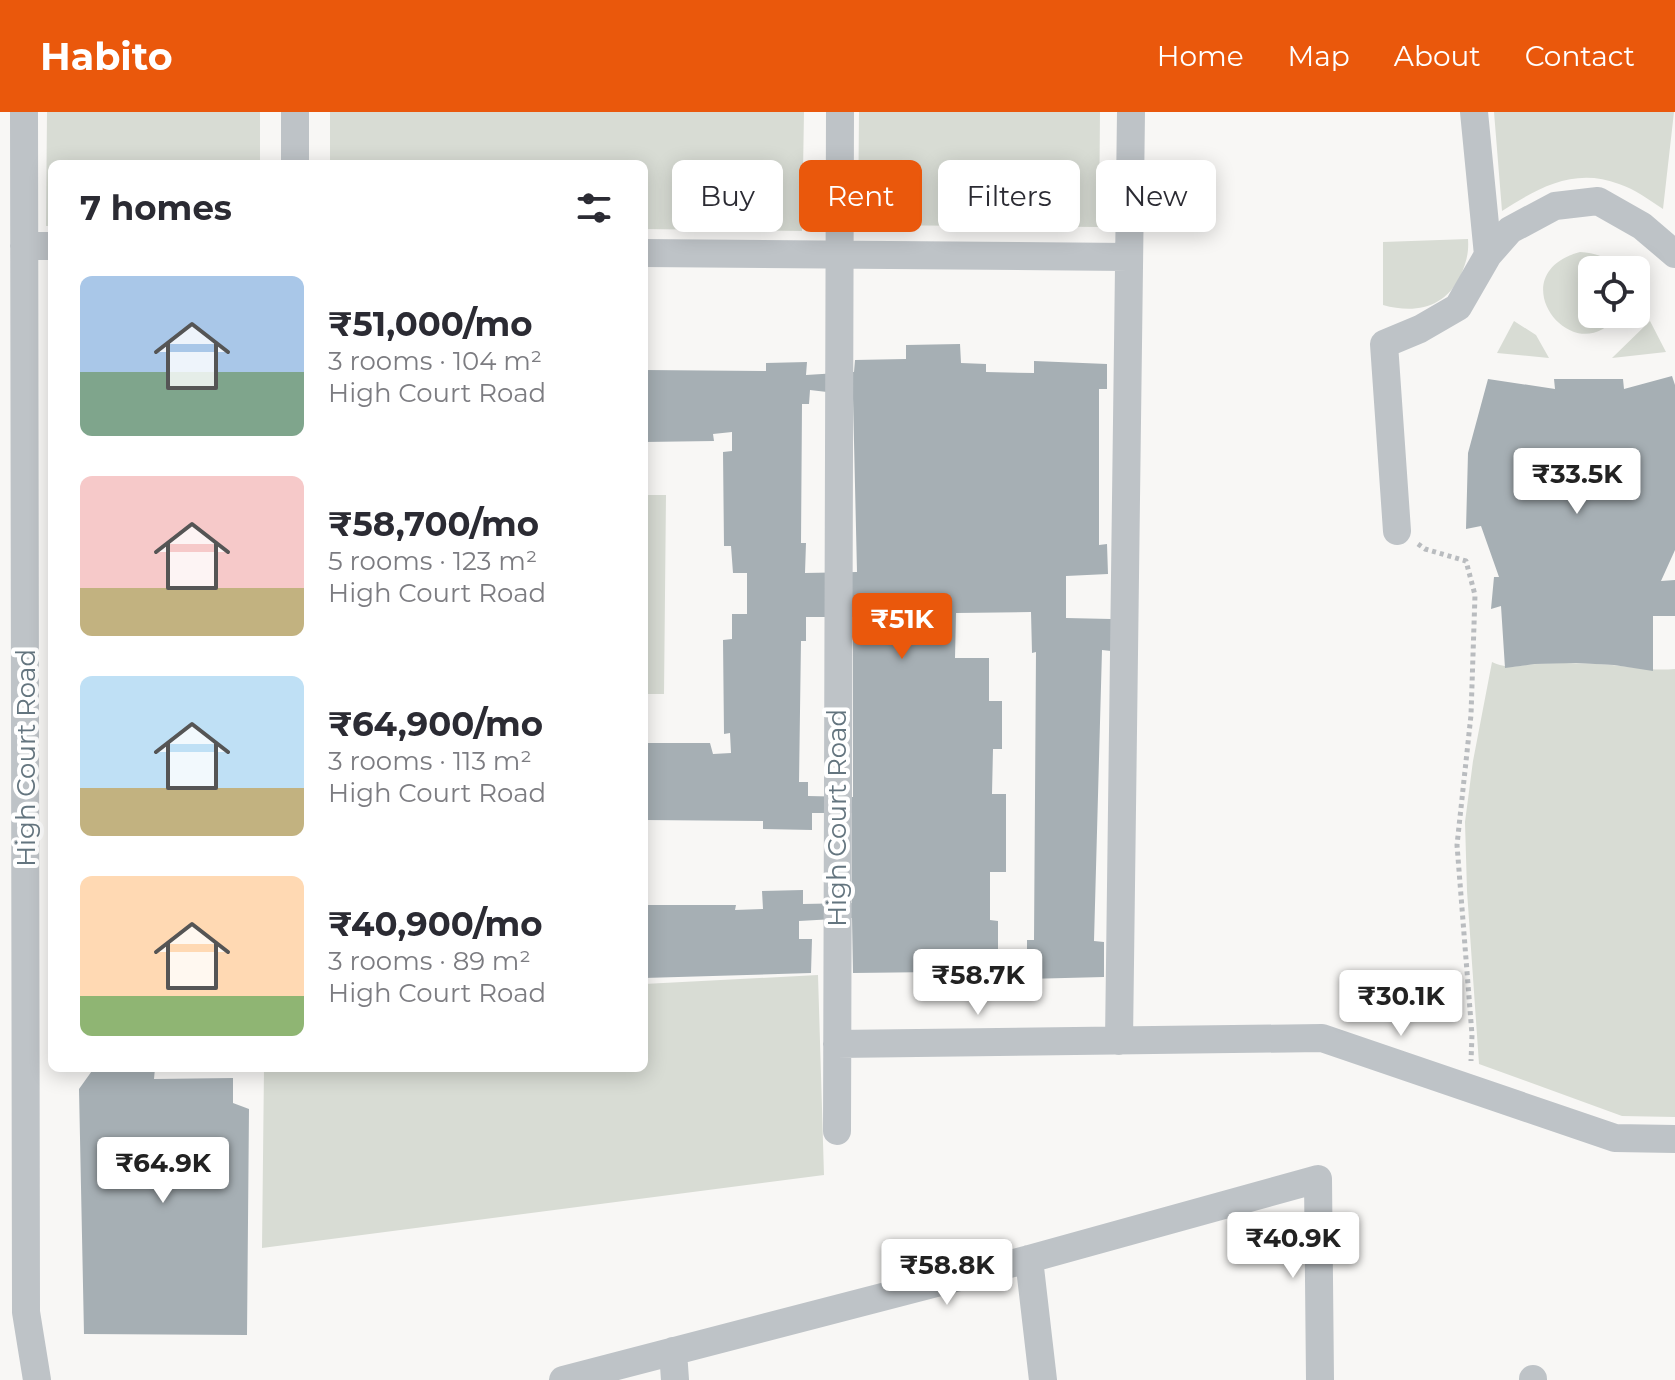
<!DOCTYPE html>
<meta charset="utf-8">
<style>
body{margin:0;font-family:Montserrat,sans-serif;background:#f7f7f7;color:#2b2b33;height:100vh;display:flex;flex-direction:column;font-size:30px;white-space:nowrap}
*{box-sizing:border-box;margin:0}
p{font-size:26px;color:#7c7c81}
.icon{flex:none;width:44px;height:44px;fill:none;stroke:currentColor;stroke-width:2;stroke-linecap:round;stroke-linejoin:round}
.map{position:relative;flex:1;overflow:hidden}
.side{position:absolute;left:48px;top:48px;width:600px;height:912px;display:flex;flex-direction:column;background:#fff;border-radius:12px;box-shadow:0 4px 20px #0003}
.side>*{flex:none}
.top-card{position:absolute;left:672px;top:48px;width:760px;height:72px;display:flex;gap:16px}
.fabs{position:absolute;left:1578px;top:144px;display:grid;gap:16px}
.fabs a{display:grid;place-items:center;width:72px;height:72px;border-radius:12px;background:#fff;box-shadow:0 4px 20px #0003;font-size:40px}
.price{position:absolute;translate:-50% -68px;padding:0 18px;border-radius:8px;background:#fff;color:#222;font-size:26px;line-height:52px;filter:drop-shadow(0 2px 4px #0008)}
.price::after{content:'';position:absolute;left:50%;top:48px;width:24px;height:18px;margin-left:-12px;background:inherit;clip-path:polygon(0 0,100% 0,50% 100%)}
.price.active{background:#ea580c;color:#fff}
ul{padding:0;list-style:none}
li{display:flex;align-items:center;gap:24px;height:200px;padding:0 32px}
li span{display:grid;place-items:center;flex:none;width:224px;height:160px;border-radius:12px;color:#555}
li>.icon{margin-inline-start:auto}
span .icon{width:96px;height:96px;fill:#fffc;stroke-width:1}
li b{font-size:34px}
h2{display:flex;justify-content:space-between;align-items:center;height:96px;padding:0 32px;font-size:34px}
.pill{padding:0 28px;border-radius:12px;background:#fff;box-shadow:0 4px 20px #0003;font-size:28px;line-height:72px}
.pill.active{background:#ea580c;color:#fff}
header{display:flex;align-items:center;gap:48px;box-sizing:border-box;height:112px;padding:0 40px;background:#ea580c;color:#fff}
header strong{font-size:38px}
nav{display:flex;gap:44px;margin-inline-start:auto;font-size:28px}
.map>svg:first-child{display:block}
</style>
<header>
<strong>Habito</strong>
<nav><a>Home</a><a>Map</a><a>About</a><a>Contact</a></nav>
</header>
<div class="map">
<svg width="1675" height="1268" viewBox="0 0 1675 1268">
<rect width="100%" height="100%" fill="#f8f7f5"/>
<path fill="#d8dcd4" d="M 47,0 L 260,0 L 260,52 L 52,52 L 52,114 L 46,114 Z
M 330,0 L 804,0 L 802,119 L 644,117 L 644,52 L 330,52 Z
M 859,0 L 1100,0 L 1099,115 L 858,113 Z
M 1494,0 L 1674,0 L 1663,97 C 1649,88 1635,77 1619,72 C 1574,55 1538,76 1502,99 Z
M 1468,127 C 1469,142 1466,151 1460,165 C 1444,196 1415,202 1383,193 L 1383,130 Z
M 1580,140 C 1596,141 1609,145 1617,158 L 1592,158 L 1592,202 L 1618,202 C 1576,264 1496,163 1580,140 Z
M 1514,209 L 1536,223 L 1549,246 L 1497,241 Z
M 1650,209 L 1666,240 L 1612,246 Z
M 644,383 L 666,383 L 664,582 L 644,582 Z
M 1492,550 C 1510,558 1517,553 1536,552 C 1561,550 1587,551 1612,553 C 1636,555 1650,559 1675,557 L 1675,1005 L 1622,1004 L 1479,952 L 1467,779 L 1465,710 L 1473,649 Z
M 818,863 L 824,1063 L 262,1136 L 264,956 L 644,956 L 644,872 Z"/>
<path fill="#a6afb4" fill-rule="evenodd" d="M 960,232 L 961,251 L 986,252 L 986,260 L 1034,261 L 1034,249 L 1107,252 L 1107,277 L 1099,277 L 1099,433 L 1107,432 L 1108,462 L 1066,464 L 1066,506 L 1111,507 L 1111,539 L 1102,538 L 1094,829 L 1104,830 L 1104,865 L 1026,867 L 1026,859 L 853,861 L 852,806 L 799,809 L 799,827 L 812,827 L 811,861 L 644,866 L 644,793 L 736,793 L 735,798 L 763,797 L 762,779 L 803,778 L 803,792 L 852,791 L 852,701 L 812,701 L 812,718 L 763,717 L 763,709 L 644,708 L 644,631 L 710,631 L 713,642 L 731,641 L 730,621 L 724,622 L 723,528 L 732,527 L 732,502 L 747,502 L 747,461 L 733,461 L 731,434 L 724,434 L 723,340 L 732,339 L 732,320 L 713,322 L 714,329 L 644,330 L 644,258 L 766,259 L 766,251 L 807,250 L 806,263 L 854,260 L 855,248 L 906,247 L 906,233 ZM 810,278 L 827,280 L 844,288 L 853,286 L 857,460 L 805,461 L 806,431 L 801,431 L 802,292 L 809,292 ZM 1031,500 L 1032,541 L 1036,540 L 1034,828 L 1027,828 L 1027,841 L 998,841 L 998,809 L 990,808 L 990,760 L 1006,760 L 1006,682 L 992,682 L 993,637 L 1002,637 L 1002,589 L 989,589 L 989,546 L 955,546 L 956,501 ZM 806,505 L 853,505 L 853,685 L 808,684 L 808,670 L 799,670 L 801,529 L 806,529 Z
M 1672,264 L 1675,273 L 1675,438 L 1661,469 L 1675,468 L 1675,504 L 1653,504 L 1653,559 L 1614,553 L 1576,551 L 1535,552 L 1505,556 L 1501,494 L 1491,497 L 1494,465 L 1499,465 L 1481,414 L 1466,417 L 1468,341 L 1488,267 L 1555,277 L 1554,267 L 1623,267 L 1624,277 Z
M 94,956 L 155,956 L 154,967 L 233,966 L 233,991 L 249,997 L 247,1223 L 84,1222 L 79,977 Z"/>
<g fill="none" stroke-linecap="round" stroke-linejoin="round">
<path stroke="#b9bcbf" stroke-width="5" stroke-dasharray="4 4" stroke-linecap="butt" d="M 1418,432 L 1425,437 L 1466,449 L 1475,483 L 1471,603 L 1457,733 L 1472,923 L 1471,949"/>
<path stroke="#bec3c7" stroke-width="28" d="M 24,0 L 26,1200 L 37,1268
M 1474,0 L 1488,143
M 295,52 L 295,0
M 24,134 L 52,134
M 644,141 L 1129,145
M 1397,419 L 1384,232 L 1420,217 L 1458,195 L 1488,143 L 1510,118 L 1555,94 L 1598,89 L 1642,114 L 1675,142
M 1119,929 L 1131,0
M 837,932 L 1322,926 L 1615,1026 L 1675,1027
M 837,1019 L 840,0
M 1029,1147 L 1043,1268
M 673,1239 L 675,1268
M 1533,1267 L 1533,1268
M 563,1268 L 1029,1147 L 1318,1067 L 1320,1268"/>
</g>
<g text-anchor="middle" stroke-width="8" stroke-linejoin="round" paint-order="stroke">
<g font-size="26" fill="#64757f" stroke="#fff">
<text transform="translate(26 646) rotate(-90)" y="9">High Court Road</text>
<text transform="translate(837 706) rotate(-90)" y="9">High Court Road</text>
</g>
</g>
</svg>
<div class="fabs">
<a><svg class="icon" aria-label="locate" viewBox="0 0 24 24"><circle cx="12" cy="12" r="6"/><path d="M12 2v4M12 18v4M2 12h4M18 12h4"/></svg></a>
</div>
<b class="price" style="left:1577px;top:404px">₹33.5K</b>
<b class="price active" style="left:902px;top:549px">₹51K</b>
<b class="price" style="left:978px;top:905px">₹58.7K</b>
<b class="price" style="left:1401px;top:926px">₹30.1K</b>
<b class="price" style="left:163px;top:1093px">₹64.9K</b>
<b class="price" style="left:1293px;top:1168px">₹40.9K</b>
<b class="price" style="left:947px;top:1195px">₹58.8K</b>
<div class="top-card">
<a class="pill">Buy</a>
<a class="pill active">Rent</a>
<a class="pill">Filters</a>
<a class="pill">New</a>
</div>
<section class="side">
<h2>7 homes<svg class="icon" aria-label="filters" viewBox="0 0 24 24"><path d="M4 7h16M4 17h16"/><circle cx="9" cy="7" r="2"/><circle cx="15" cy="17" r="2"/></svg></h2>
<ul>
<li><span style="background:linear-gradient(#a9c7e8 60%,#7fa58c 0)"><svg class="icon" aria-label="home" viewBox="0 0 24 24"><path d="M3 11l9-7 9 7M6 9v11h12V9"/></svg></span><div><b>₹51,000/mo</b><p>3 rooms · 104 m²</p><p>High Court Road</p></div></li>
<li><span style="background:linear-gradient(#f6c9c9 70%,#c2b280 0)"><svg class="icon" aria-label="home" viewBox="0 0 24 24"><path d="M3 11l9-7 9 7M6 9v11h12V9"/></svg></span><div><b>₹58,700/mo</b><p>5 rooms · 123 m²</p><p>High Court Road</p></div></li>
<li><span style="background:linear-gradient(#bfe0f5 70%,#c2b280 0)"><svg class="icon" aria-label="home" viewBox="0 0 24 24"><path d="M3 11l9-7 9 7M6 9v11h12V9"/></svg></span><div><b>₹64,900/mo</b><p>3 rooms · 113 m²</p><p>High Court Road</p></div></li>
<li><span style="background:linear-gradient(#ffd9b3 75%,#8fb573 0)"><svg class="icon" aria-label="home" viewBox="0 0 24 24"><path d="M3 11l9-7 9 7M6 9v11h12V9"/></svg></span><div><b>₹40,900/mo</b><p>3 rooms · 89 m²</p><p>High Court Road</p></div></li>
</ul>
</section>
</div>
